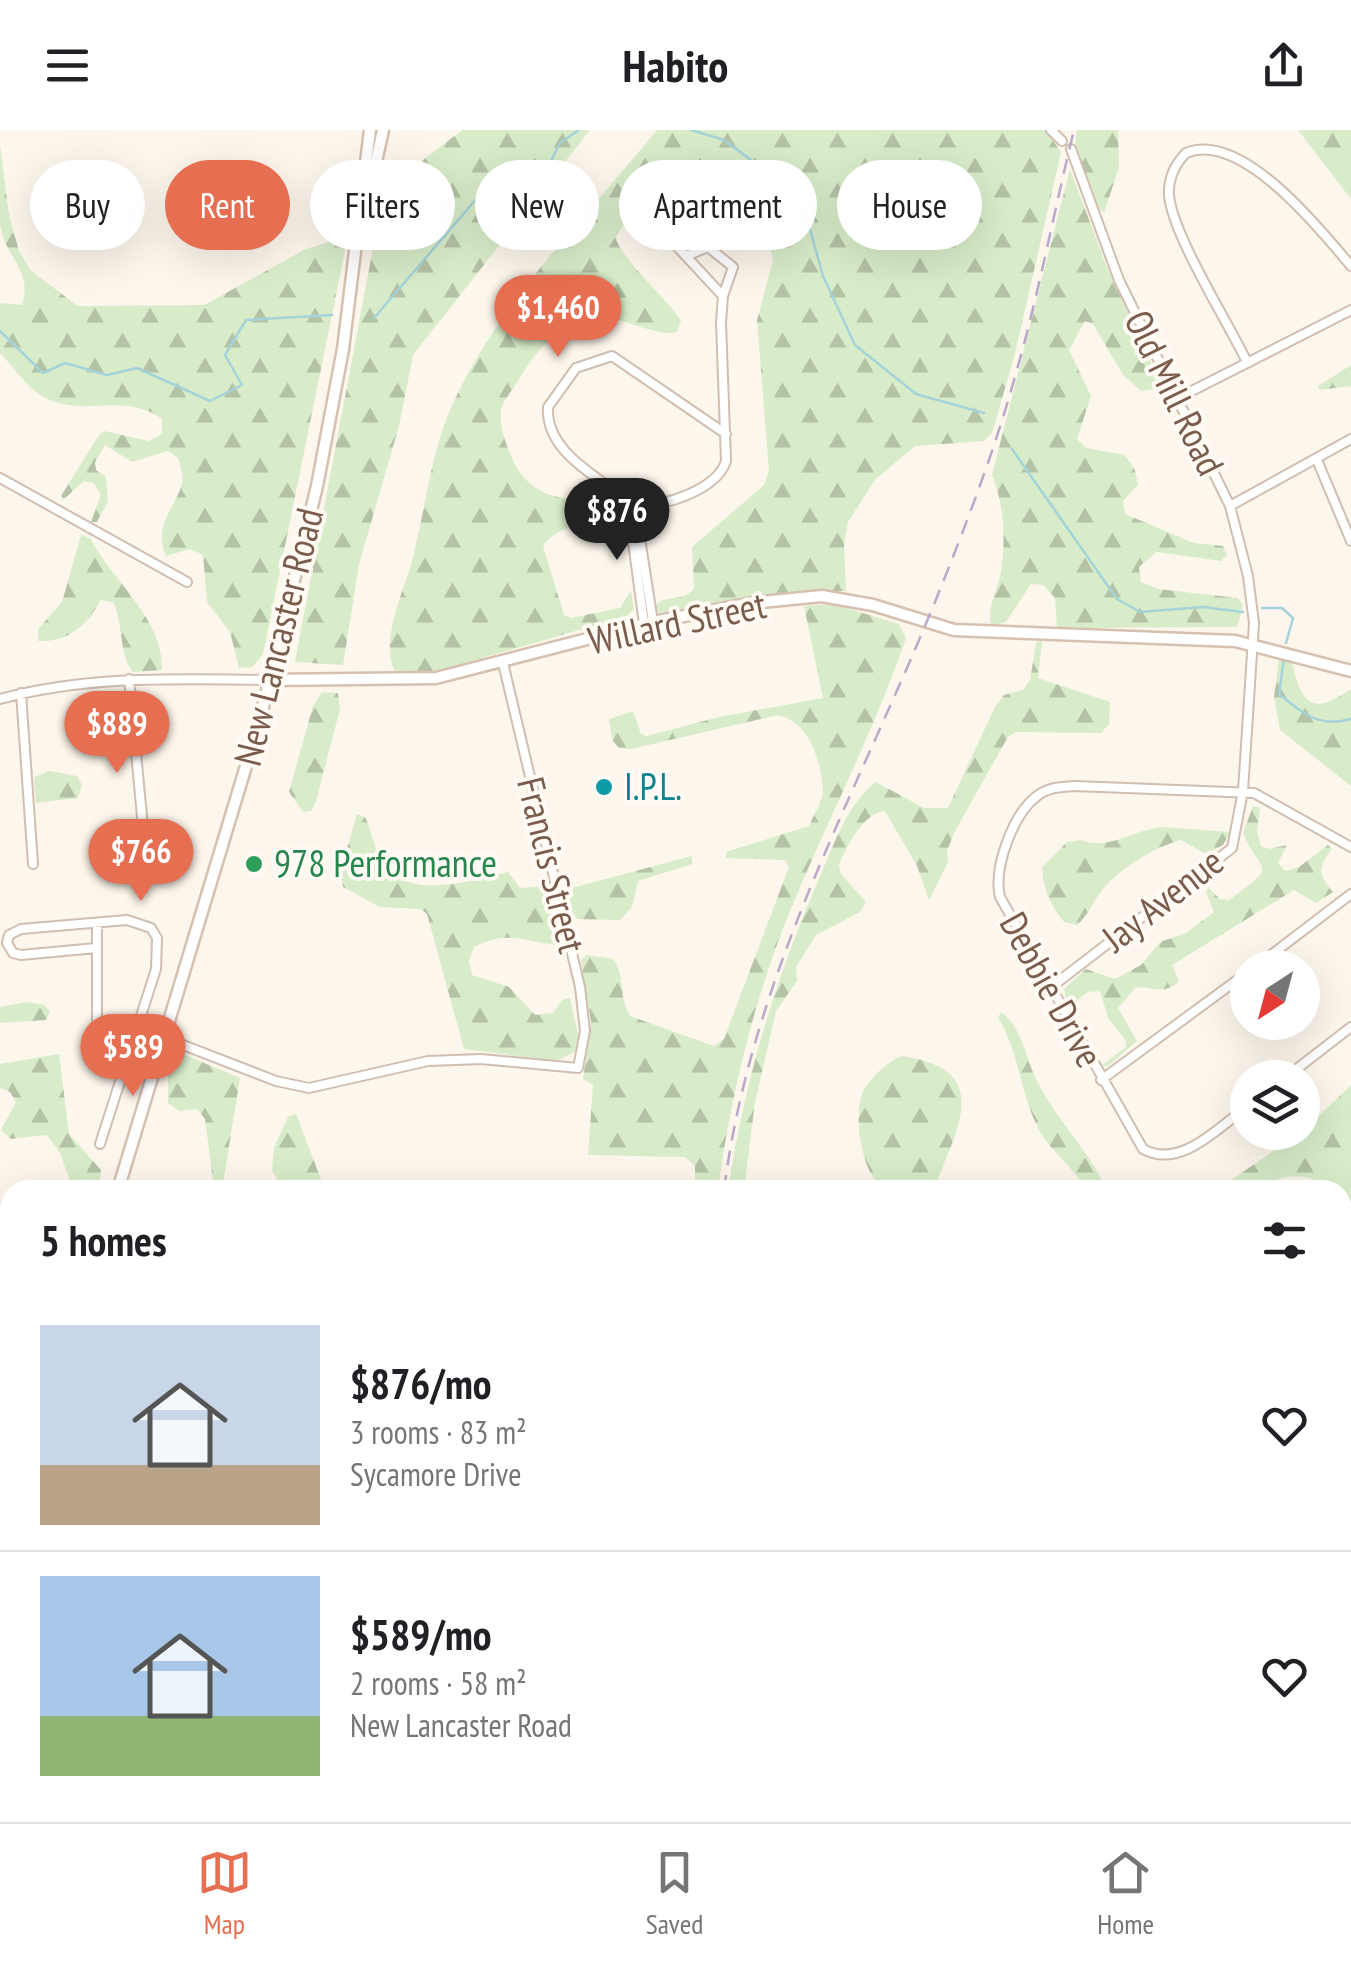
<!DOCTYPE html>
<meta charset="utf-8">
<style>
body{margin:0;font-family:"PT Sans Narrow",sans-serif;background:#f6f6f6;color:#202124;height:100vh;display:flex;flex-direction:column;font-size:38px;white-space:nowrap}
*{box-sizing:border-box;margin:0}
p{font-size:32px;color:#757577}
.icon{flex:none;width:55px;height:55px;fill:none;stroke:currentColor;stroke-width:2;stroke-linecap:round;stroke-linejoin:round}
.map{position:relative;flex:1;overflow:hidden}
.side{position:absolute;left:0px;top:1050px;width:1352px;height:642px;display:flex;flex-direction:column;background:#fff;border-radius:30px 30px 0 0;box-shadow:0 10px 40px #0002}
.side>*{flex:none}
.guide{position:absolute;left:30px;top:30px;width:1292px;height:90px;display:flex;gap:20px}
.needle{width:65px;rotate:216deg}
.buttons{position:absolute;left:1230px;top:820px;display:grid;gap:20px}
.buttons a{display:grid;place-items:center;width:90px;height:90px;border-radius:50%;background:#fff;box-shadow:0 10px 40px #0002;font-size:50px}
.price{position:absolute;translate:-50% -85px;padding:0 22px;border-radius:35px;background:#e76f51;color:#fff;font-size:32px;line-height:65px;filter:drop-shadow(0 2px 5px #0008)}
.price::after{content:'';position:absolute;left:50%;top:60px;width:30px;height:22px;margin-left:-15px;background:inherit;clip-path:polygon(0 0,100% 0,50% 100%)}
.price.active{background:#222;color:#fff}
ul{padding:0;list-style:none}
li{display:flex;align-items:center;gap:30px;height:250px;padding:0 40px}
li+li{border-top:2px solid #e0e0e0}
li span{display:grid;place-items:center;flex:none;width:280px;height:200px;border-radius:0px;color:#555}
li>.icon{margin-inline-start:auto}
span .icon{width:120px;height:120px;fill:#fffc;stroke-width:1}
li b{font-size:42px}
h2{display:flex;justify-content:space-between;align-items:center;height:120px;padding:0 40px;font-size:42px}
.tag{padding:0 35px;border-radius:45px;background:#fff;box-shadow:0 10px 40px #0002;font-size:35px;line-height:90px}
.tag.active{background:#e76f51;color:#fff}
header{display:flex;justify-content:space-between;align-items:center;height:130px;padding:0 40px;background:#fff;font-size:45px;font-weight:800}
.tabs{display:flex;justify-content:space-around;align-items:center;height:140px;border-top:2px solid #e0e0e0;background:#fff;font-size:28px;color:#757577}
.tabs a{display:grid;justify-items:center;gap:5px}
.tabs .active{color:#e76f51}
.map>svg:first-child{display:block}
</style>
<header><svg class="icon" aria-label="menu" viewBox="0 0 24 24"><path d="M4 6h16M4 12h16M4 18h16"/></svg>Habito<svg class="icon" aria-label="share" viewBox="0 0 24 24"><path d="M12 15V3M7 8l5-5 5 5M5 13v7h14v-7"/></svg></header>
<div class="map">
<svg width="1351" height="1692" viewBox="0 0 1351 1692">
<defs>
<pattern id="forest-firs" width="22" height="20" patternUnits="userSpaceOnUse" patternTransform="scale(2.5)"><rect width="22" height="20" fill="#d8ecc9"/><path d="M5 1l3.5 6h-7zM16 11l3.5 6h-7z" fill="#b4c2a5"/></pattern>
</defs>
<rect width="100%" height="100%" fill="#fdf6ec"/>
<path fill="url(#forest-firs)" d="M 462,0 L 590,0 L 413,225 L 399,296 L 359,434 L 343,535 L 295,532 L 384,60 Z
M 657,0 L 1046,0 L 1061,22 L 1015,224 L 992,303 L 984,311 L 915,316 L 875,350 L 848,392 L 844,414 L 846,461 L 809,461 L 658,483 L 655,475 C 667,464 685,472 694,458 L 692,417 L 764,355 L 769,341 L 757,190 L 773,130 L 768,109 L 754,90 L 678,53 L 663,54 L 644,69 L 615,107 C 626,136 664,164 681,191 L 677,202 C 655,208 624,185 595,189 C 554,194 536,222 516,254 C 511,262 502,272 501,281 C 498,297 510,326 518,340 C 544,377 575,364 607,377 C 589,397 557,394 543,416 L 564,485 L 571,488 L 620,478 L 631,461 L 634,479 L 627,486 L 438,541 L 397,545 C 378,517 402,464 411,435 C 425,383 429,330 450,280 C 497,173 584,90 657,0 Z
M 1077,0 L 1118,0 L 1119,37 L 1104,83 C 1086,66 1071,22 1077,0 Z
M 1298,0 L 1351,0 L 1351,69 Z
M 0,15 L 9,85 L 19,121 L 31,141 L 78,176 L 204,175 L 306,119 L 348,106 L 263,524 L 252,537 L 239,538 L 230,502 L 207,472 L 203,425 L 190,419 L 166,426 C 153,396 174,380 182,354 C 184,347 180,335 178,328 L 168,321 L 132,332 L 105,315 L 95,332 L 96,340 L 106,347 L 108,371 L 97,392 L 91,392 L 101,365 L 94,353 L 84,351 L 63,370 L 61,366 L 99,305 L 104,301 L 149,311 L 162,304 L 162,289 C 124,260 79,291 39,264 C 24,254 13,236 0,223 L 0,173 L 22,175 C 34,141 3,125 0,94 C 0,69 0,41 0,15 Z
M 1070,39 L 1106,135 L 1160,252 L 1155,259 L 1141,261 L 1123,245 L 1093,194 L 1085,191 L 1069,220 L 1091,266 L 1077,309 L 1086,318 L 1125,325 L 1135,340 L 1138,355 L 1123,371 L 1125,384 L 1194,413 L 1223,416 L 1227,425 L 1221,431 L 1156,422 L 1139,437 L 1141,452 L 1158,459 L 1238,468 L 1243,475 L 1237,497 L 1057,498 L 1055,468 L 1043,455 L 1031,454 L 1006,492 L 991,496 C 987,474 998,462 1001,441 C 1006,410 1004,374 992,345 Z
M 1351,235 L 1351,256 L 1320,260 L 1318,256 Z
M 81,405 L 90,408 C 113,452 164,489 162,540 L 133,542 C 118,523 124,493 113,472 L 100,470 C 89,495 66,513 38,511 L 38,499 L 62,472 Z
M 833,474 L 899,494 L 906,508 C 875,599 830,685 793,774 C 755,864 731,963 718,1060 L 695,1060 L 695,1036 L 685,1027 L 588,1025 L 593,955 L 583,949 L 591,892 L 581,830 L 587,825 L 613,829 C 626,846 618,868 630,886 L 714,916 L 724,909 L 789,737 L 785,730 L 726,728 L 726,722 L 809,696 C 813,686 823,671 823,660 C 821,630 809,592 778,585 L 631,619 L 619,618 L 612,610 L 609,589 L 633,581 L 641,604 L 647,606 L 719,587 L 823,568 L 804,476 Z
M 1042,511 L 1038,548 L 1110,572 L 1109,594 L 1101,603 L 1016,602 L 1008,607 L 954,703 L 947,721 L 948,732 L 929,770 L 917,736 L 885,681 C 863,683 847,716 839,735 L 841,744 L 866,772 L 860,782 L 816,805 L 796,837 L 797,851 L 776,881 L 755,972 L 744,1060 L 728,1060 C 745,948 776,847 821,744 C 834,714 849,671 876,652 L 924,678 L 948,678 L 995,577 L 1004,565 L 1023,560 L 1030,550 L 1036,513 Z
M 1284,528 L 1292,533 C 1302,575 1312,586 1351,559 L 1351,656 L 1280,600 L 1274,567 L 1279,529 Z
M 322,562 L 338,563 L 340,579 L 316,671 L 311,681 L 303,682 L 289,662 L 313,576 Z
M 50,641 L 77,646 L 82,655 L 78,668 L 36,673 L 34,647 Z
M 1253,676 L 1260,678 L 1257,702 L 1261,716 L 1269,719 L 1287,715 L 1278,733 L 1285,741 L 1299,737 L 1328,715 L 1332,719 C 1317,738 1318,744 1333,762 L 1316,773 L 1294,760 L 1172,835 L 1179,851 C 1163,867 1153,855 1135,858 L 1118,878 L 1137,911 L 1108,936 L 1101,936 L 1126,917 L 1126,911 L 1108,888 L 1100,861 L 1088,862 L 1074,872 L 1066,870 L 1064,859 L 1086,839 L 1115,849 L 1141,835 L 1160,812 L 1186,803 L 1214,782 L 1206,763 L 1208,757 L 1220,769 L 1229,770 C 1281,732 1261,746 1243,703 Z
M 357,684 L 366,688 C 371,702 375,720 383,733 C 407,772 473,750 508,742 L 520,758 L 543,756 L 559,808 L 556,815 C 522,811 508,800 474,817 L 469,831 L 472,845 L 509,857 L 535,885 L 553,883 L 562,870 L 570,868 L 579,909 L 574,922 L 556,931 L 464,919 L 427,784 L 421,779 L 380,777 L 343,757 L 341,740 Z
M 1162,697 L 1230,702 L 1223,715 L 1206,724 L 1181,710 C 1154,717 1118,739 1100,763 C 1091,775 1089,784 1077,795 L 1064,792 C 1050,774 1043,760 1042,737 L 1067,712 L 1081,710 C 1109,721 1132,700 1162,697 Z
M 692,726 L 692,734 L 638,751 L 632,777 L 620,790 L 577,789 L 565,775 L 564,760 Z
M 26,872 L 44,875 L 50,882 L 46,890 L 0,893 L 0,877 Z
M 1001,882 C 1018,894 1024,917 1030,935 C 1047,980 1083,1012 1104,1054 L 1126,1060 L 1086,1060 C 1073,1035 1050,1022 1038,998 C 1020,963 1020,924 998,887 Z
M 178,922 L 240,948 L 222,1060 L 214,1059 L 205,989 L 197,979 L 179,981 L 168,973 L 168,938 Z
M 59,924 L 69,1004 L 101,1040 L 99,1060 L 73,1060 L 60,1023 L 47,1005 L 11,1009 L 1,1000 L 16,972 L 10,962 L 0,958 L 0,934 Z
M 902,926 C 997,940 955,1000 934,1060 L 885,1060 C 862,1046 853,988 862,964 C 868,949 888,931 902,926 Z
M 1351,955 L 1351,1168 L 1343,1162 L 1342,1060 L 1313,1060 L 1313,1049 C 1288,1041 1273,1052 1250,1059 C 1240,1062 1227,1060 1216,1060 L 1302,1002 Z
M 296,984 L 325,1060 L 284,1060 L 272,1041 L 274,1018 L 288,987 Z
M 0,1681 L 50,1683 L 58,1691 L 0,1692 Z
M 539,1683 L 692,1683 L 708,1685 L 711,1692 L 540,1692 Z
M 766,1683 L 766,1682 L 810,1683 L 806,1692 L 765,1692 Z"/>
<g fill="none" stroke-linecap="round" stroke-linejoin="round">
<path stroke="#a5d3da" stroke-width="2.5" d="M 691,0 L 724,10 L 801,67 L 823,146 L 855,215 L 916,264 L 984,283
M 374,188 L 478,67 L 492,78 L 536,61 L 560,13 L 579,0
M 0,201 L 43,243 L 65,233 L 107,245 L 137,238 L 210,271 L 242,255 L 225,225 L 246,190 L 332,185
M 1012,319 L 1117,469 L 1140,482 L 1203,477 L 1243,482
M 1262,478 L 1282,478 L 1293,488 L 1286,513
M 1284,528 L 1279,564 C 1303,584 1319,598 1351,589
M 1342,1111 L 1351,1107
M 0,1328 L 10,1325
M 560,1692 L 572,1682
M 800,1692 L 803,1682"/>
<g stroke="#d1beb0" stroke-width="12">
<path id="street" d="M 1051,0 L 1062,11
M 645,82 L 723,166
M 1247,232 C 1227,191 1178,113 1170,72 C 1166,54 1173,36 1186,23 C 1241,0 1320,99 1351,136
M 1178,268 L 1351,180
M 1317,330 L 1351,411
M 0,348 L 187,452
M 635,376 C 663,377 717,360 726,331 L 721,192 L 723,166 L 733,137 L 708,117 L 686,126
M 635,376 L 630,390 L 644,494
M 1230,376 L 1351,309
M 653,492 L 635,376 C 603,349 545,324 548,277 L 576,238 L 612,226 L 726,304
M 129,549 L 147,739
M 21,563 L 33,734
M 0,569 C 89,545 179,549 270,550
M 97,793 L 97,890 L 114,905 L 161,921
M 96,818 L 21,825 L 13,823 L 7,813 L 9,805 L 21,799 L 127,790 L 151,798 L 157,808 L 156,839 L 100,1014
M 1254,838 L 1351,764
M 1050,858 L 1232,718 L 1243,661 L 1254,493 L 1248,446 L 1230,376 L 1119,150 L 1071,19
M 165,908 L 276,951 L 309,958 L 428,931 L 481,929 L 578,938 L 585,901 L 580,857 L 503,533
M 1285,948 L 1351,897
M 1101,950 L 1248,842
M 1248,976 C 1219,997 1180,1040 1143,1019 L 1000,767 C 993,738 1013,684 1037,666 C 1048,657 1061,657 1075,656 L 1254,663 L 1351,717
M 0,1264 L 10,1283
M 0,1630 L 10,1628
M 1342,1633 L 1351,1618
M 513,1682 L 514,1692
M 309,1686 L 309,1682
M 1324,1692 L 1327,1682"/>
</g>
<g stroke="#d6c0b0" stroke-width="15">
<path id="secondary" d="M 365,82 L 383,0
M 270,550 L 436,548 L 653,492 L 752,473 L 822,466 L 873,475 L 954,500 L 1235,511 L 1351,541
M 118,1060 L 259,593 L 317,356 L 343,219 L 370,0
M 72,1692 L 73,1682"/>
</g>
<g stroke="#dad1cd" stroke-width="16">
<path id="primary" d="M 1342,1203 L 1351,1192
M 1155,1692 L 1157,1682"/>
</g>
<use href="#street" stroke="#fff" stroke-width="8"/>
<use href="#secondary" stroke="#fff" stroke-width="10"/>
<use href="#primary" stroke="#fbd9a5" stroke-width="11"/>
<path stroke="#b9a8c9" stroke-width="2.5" stroke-dasharray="15 10" stroke-linecap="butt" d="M 724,1060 C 752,841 860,659 941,457 C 969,387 996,316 1016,243 C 1039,163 1054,81 1074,0
M 722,1682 L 722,1692"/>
</g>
<circle fill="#0f9aa8" stroke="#fffaf3" stroke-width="4" cx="604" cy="657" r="10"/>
<circle fill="#2e9e5b" stroke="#fffaf3" stroke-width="4" cx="254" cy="734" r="10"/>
<g text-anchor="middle" stroke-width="8" stroke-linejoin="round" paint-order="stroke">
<g font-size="38" fill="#7a5c4d" stroke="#fffaf3">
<text transform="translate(1174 263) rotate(64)" y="13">Old Mill Road</text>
<text transform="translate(677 493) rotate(-12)" y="13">Willard Street</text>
<text transform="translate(279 507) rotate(-76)" y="13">New Lancaster Road</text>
<text transform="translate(551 735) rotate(76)" y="13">Francis Street</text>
<text transform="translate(1163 770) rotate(-38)" y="13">Jay Avenue</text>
<text transform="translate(1051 860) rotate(61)" y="13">Debbie Drive</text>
</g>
<g font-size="38" fill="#0d838f" stroke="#fffaf3" text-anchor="start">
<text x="624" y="670">I.P.L.</text>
</g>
<g font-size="38" fill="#27864d" stroke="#fffaf3" text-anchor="start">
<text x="274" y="747">978 Performance</text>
</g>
</g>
</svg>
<div class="buttons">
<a><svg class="needle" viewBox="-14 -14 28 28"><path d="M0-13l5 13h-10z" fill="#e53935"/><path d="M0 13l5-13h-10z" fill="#757577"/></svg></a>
<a><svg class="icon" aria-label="layers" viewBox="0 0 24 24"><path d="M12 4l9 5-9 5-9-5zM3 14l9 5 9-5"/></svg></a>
</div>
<b class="price" style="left:558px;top:230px">$1,460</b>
<b class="price active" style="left:617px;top:433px">$876</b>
<b class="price" style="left:117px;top:646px">$889</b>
<b class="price" style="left:141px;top:774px">$766</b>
<b class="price" style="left:133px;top:969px">$589</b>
<div class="guide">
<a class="tag">Buy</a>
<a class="tag active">Rent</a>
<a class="tag">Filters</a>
<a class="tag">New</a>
<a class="tag">Apartment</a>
<a class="tag">House</a>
</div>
<section class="side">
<h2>5 homes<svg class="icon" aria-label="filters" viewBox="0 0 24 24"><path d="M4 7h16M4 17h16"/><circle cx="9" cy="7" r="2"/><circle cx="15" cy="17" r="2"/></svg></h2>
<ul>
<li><span style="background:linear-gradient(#c9d6e8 70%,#b9a48a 0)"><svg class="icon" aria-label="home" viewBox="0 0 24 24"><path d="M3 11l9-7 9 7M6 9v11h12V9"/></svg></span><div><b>$876/mo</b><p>3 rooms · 83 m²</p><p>Sycamore Drive</p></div><svg class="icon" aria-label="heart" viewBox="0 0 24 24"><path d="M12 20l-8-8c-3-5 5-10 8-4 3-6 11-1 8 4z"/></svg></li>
<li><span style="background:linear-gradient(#a9c7e8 70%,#8fb573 0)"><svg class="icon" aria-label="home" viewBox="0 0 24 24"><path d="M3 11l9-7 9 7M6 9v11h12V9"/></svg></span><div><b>$589/mo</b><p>2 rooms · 58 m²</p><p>New Lancaster Road</p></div><svg class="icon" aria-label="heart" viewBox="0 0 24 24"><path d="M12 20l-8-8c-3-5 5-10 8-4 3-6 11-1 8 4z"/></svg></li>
</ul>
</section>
</div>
<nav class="tabs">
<a class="active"><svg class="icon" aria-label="map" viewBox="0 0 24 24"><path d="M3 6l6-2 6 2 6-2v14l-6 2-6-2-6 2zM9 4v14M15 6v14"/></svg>Map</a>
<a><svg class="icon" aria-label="saved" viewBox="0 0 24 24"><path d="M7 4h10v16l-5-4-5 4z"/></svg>Saved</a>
<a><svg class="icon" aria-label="home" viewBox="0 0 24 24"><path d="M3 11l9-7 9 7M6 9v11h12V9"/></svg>Home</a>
</nav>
